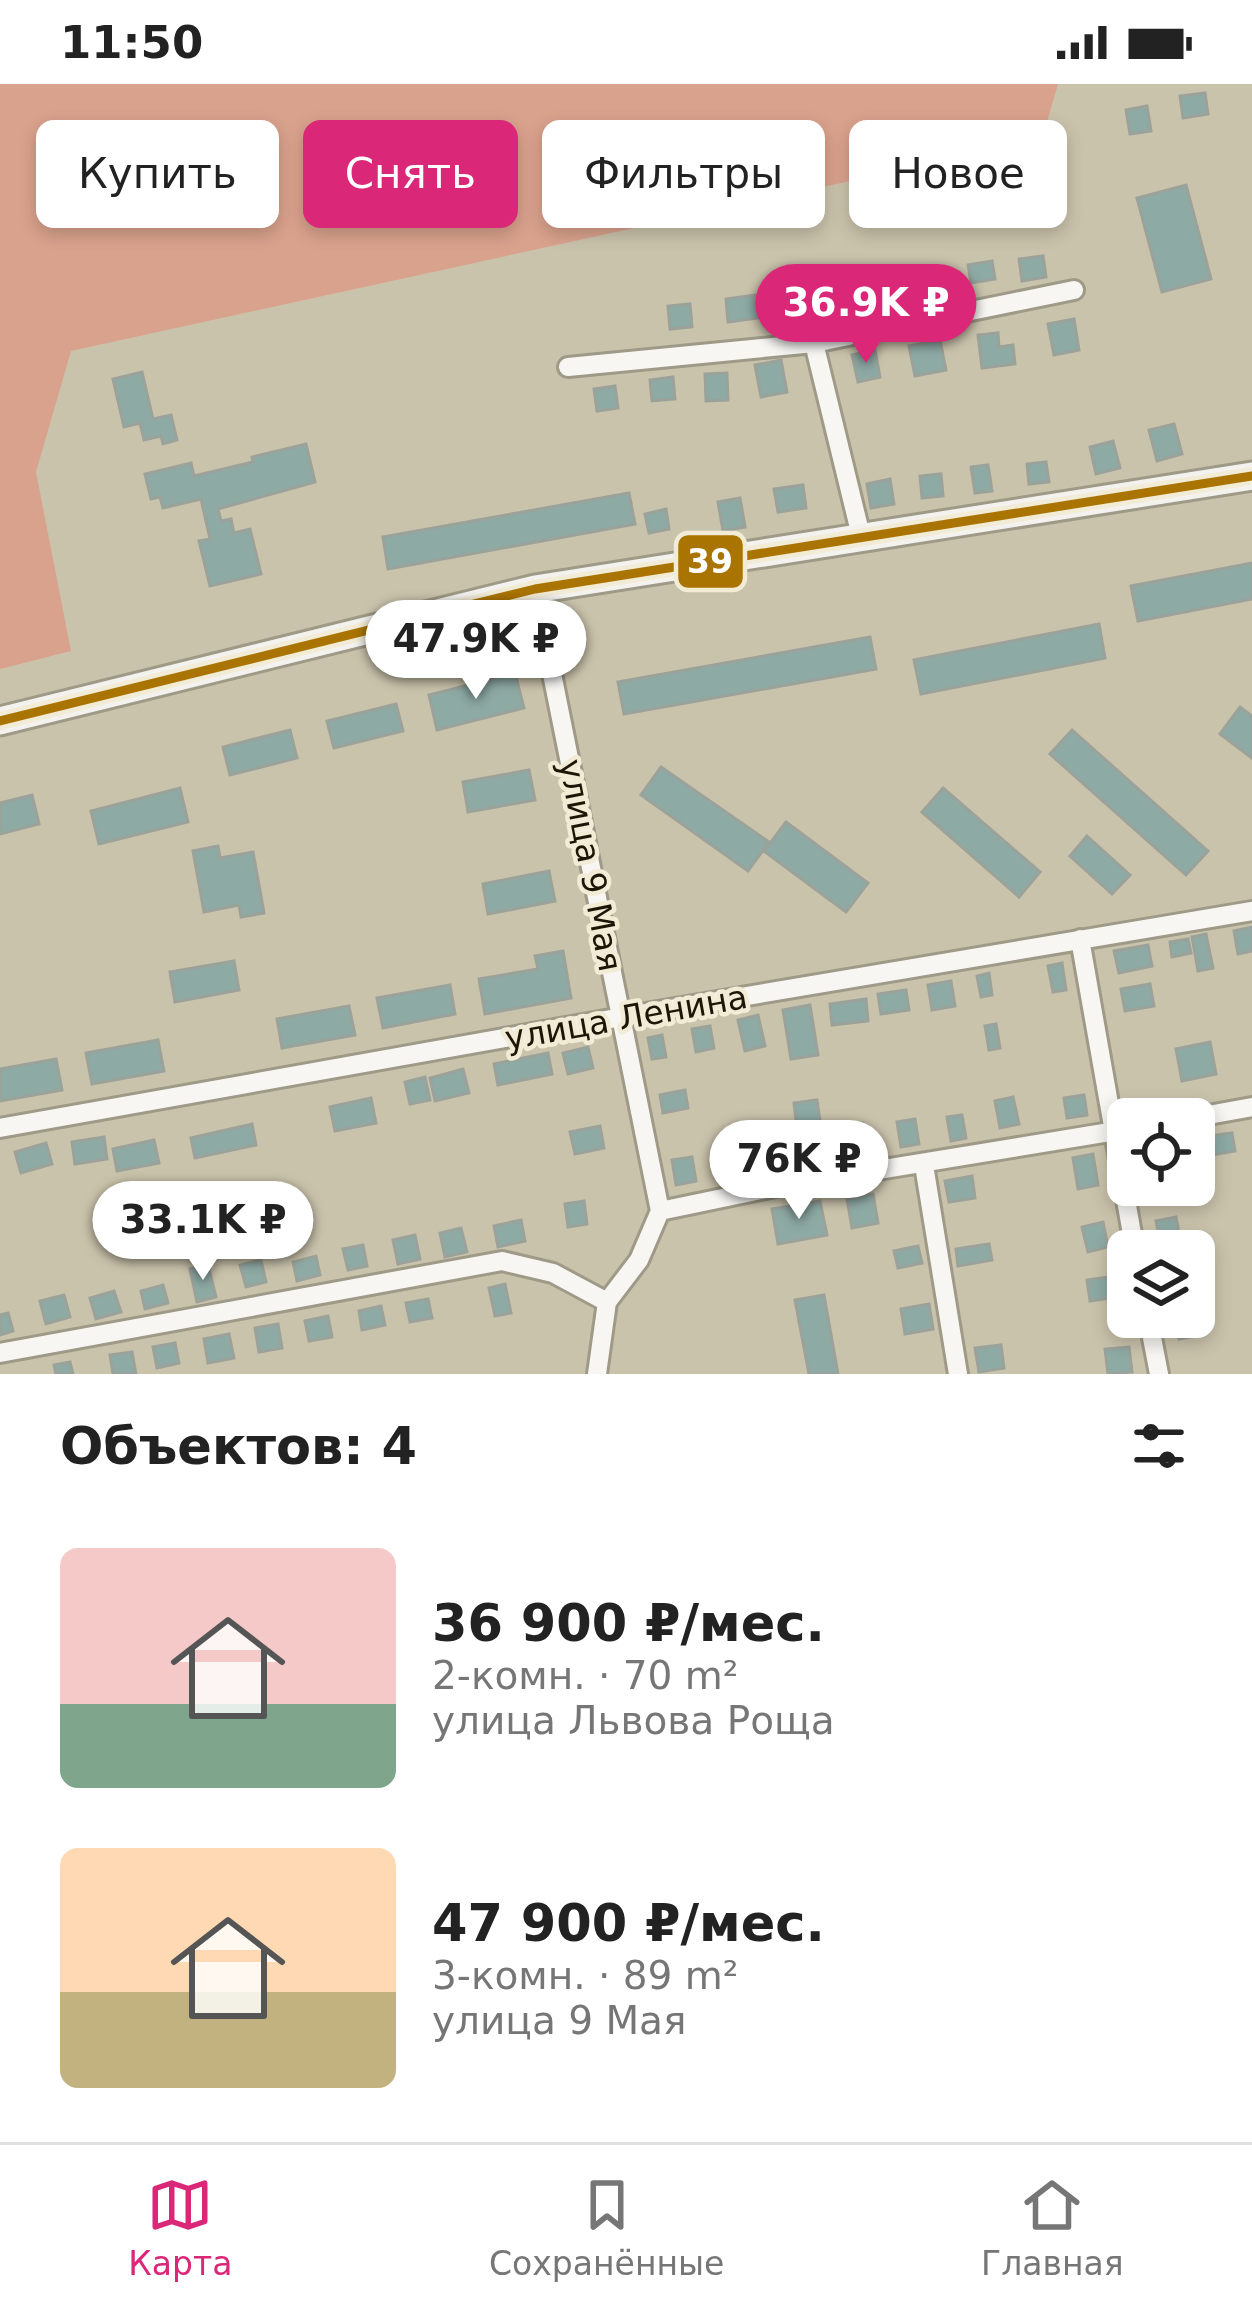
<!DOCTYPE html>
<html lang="ru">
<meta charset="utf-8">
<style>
body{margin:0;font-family:"DejaVu Sans",sans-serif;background:#f2f2f2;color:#222;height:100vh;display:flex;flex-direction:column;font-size:45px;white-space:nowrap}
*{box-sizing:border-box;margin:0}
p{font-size:39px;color:#767676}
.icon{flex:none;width:66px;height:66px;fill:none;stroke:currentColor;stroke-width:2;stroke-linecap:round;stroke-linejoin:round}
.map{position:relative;height:1290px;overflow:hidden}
.side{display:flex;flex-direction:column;background:#fff;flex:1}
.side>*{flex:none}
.top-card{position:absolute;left:36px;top:36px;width:1182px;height:108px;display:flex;gap:24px}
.tools{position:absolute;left:1107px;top:1014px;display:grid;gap:24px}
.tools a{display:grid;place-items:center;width:108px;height:108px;border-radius:18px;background:#fff;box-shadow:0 6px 18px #0003;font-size:60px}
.price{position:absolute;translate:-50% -102px;padding:0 27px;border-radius:42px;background:#fff;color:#222;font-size:39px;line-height:78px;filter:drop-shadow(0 3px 6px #0008)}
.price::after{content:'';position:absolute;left:50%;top:72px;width:36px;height:27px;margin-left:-18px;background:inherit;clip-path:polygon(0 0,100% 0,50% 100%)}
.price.on{background:#db2777;color:#fff}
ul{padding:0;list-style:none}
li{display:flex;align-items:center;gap:36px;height:300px;padding:0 60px}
li span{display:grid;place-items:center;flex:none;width:336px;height:240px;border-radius:18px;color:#555}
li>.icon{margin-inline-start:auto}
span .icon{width:144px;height:144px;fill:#fffc;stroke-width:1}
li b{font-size:51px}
h2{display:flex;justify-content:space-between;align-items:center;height:144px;padding:0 60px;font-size:51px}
.tag{padding:0 42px;border-radius:18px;background:#fff;box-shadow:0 6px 18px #0003;font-size:42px;line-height:108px}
.tag.on{background:#db2777;color:#fff}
.status{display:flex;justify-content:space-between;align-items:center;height:84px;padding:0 60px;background:#fff;direction:ltr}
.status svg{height:33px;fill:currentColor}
.dock{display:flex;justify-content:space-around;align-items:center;height:168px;border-top:3px solid #e0e0e0;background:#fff;font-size:33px;color:#767676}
.dock a{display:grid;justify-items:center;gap:6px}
.dock .on{color:#db2777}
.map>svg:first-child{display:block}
</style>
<div class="status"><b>11:50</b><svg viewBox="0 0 49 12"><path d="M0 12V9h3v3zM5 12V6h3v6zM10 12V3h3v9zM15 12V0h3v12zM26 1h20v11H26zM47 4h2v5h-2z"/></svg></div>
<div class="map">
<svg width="1252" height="1290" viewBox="0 0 1252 1290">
<rect width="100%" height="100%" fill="#cac3ac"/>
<path fill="#d9a28d" d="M 0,0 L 1058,0 L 1042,55 L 71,267 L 36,388 L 71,567 L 0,585 Z"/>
<path fill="#8eaaa5" stroke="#9ba29a" stroke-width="3" d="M 1205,9 L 1208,30 L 1183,34 L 1180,12 Z
M 1147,22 L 1151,47 L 1130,50 L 1126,26 Z
M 1186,101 L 1211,195 L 1162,208 L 1137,114 Z
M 1043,172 L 1046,193 L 1022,197 L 1019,175 Z
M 992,177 L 995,195 L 971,199 L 968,181 Z
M 932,185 L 935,203 L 912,207 L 909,189 Z
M 873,196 L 876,214 L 855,218 L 852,199 Z
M 820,199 L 822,226 L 794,228 L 792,201 Z
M 755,211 L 758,234 L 728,238 L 726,215 Z
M 690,220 L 692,243 L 670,245 L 668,222 Z
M 1074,235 L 1079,266 L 1054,271 L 1048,240 Z
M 998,249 L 999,263 L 1013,261 L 1015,280 L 982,284 L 978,251 Z
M 940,256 L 946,286 L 915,292 L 909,262 Z
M 875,266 L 880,293 L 858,298 L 852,271 Z
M 781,276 L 787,308 L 761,313 L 755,281 Z
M 142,288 L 153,335 L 171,331 L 177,356 L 163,360 L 161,352 L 144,356 L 140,339 L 124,343 L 113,295 Z
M 727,289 L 728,316 L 706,317 L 705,290 Z
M 673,293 L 675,315 L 652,317 L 650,296 Z
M 615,302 L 618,324 L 597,327 L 594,305 Z
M 1174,340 L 1182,370 L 1157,377 L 1149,346 Z
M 1113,357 L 1120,384 L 1096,390 L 1090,363 Z
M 306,360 L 315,398 L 218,425 L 221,437 L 231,435 L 234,449 L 250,445 L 261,490 L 210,502 L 199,457 L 210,455 L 201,415 L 163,424 L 160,413 L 151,415 L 145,390 L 191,379 L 194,392 L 253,378 L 252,373 Z
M 1046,378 L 1049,398 L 1029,400 L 1027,380 Z
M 988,381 L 992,407 L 975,409 L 971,383 Z
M 941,390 L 943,412 L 922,414 L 920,392 Z
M 890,395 L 894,420 L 871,424 L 867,400 Z
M 803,401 L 806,424 L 778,428 L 774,405 Z
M 629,409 L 635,440 L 388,485 L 383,453 Z
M 740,414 L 745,443 L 723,447 L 718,418 Z
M 666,425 L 669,445 L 649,449 L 645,430 Z
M 1252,479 L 1252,515 L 1138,537 L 1131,502 Z
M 1099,540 L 1105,574 L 921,610 L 914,576 Z
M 870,553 L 876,585 L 624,630 L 618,598 Z
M 515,589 L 524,624 L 437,646 L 429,611 Z
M 396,620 L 403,647 L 334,664 L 327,637 Z
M 1240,623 L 1252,632 L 1252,674 L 1220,650 Z
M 290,646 L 297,674 L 230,691 L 223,663 Z
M 1072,646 L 1208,767 L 1186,791 L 1050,670 Z
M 661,683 L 769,758 L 748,787 L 641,711 Z
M 529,686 L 535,716 L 468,728 L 463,698 Z
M 180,704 L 188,738 L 99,760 L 91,727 Z
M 943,704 L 1040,788 L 1019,813 L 922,728 Z
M 32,711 L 39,740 L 0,750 L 0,719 Z
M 786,738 L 868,799 L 846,828 L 764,767 Z
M 1087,752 L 1130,791 L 1112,810 L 1070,772 Z
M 218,762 L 220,774 L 253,768 L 264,829 L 241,833 L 239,821 L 204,828 L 193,767 Z
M 549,787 L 555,817 L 488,830 L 483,800 Z
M 1252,843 L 1252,867 L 1238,870 L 1234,847 Z
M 1206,850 L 1213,884 L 1198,887 L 1192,853 Z
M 1188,855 L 1191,869 L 1172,873 L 1170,858 Z
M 1148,861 L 1152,882 L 1119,889 L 1114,867 Z
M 563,867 L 571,914 L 485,930 L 479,895 L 538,885 L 535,872 Z
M 234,877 L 239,906 L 175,918 L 170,888 Z
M 1062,879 L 1066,906 L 1053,908 L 1048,882 Z
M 989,889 L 992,911 L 981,913 L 977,892 Z
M 951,897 L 955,922 L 932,926 L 928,901 Z
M 1150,900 L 1154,922 L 1125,927 L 1121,905 Z
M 450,901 L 455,930 L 383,944 L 377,914 Z
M 906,906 L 909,926 L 881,930 L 878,910 Z
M 866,915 L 868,937 L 832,941 L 830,920 Z
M 810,921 L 818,971 L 791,975 L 783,926 Z
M 349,922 L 355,951 L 282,964 L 277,935 Z
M 758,931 L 765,962 L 745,967 L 738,936 Z
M 996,940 L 1000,964 L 989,966 L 985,942 Z
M 710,942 L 714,964 L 696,968 L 692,945 Z
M 662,951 L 666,973 L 652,975 L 648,954 Z
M 158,956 L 164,987 L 92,1000 L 86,969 Z
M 1210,958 L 1216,990 L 1182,997 L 1176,965 Z
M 588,963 L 593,984 L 568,990 L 563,969 Z
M 548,969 L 552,990 L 498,1001 L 494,980 Z
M 56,975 L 62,1006 L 0,1017 L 0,985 Z
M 463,985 L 469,1009 L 435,1017 L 430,994 Z
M 425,993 L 430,1016 L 410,1020 L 405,998 Z
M 685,1006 L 688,1024 L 663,1029 L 660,1011 Z
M 1084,1011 L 1087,1031 L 1067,1034 L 1064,1014 Z
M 1013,1013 L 1019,1040 L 1000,1044 L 995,1017 Z
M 371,1014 L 376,1039 L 335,1047 L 330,1023 Z
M 817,1016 L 823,1058 L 799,1061 L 794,1019 Z
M 962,1031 L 966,1054 L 951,1057 L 947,1033 Z
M 915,1035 L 919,1060 L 901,1063 L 897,1038 Z
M 863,1039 L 868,1069 L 851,1072 L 846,1042 Z
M 252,1040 L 256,1061 L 195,1074 L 191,1054 Z
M 600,1042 L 604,1064 L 575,1070 L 570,1048 Z
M 1232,1049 L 1235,1067 L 1211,1071 L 1203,1053 Z
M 104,1053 L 107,1075 L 75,1080 L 72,1058 Z
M 154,1056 L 159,1079 L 117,1087 L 113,1065 Z
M 46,1059 L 52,1080 L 21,1089 L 15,1068 Z
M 1093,1070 L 1098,1101 L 1078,1105 L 1073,1074 Z
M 692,1073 L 696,1097 L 676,1101 L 672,1076 Z
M 972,1092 L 975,1114 L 949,1118 L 945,1097 Z
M 1161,1101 L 1194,1101 L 1196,1112 L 1165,1118 Z
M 873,1110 L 878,1139 L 852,1144 L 847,1115 Z
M 584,1117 L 587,1140 L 568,1143 L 565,1120 Z
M 820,1117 L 827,1151 L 778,1160 L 772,1125 Z
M 1176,1133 L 1181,1159 L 1161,1162 L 1156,1137 Z
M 521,1136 L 525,1157 L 498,1163 L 494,1142 Z
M 1103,1138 L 1108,1163 L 1088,1168 L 1082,1143 Z
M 461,1144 L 467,1168 L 445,1173 L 440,1149 Z
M 415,1151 L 420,1175 L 398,1180 L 393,1156 Z
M 989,1160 L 992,1176 L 958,1182 L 956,1165 Z
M 363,1161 L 367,1182 L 348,1186 L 343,1165 Z
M 918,1162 L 922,1179 L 898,1184 L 894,1167 Z
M 316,1172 L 320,1191 L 297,1197 L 293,1178 Z
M 261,1176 L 266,1198 L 246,1203 L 240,1181 Z
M 208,1181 L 216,1213 L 197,1218 L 190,1185 Z
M 1116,1192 L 1118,1213 L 1090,1217 L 1087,1196 Z
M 505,1200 L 511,1229 L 495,1232 L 489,1204 Z
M 163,1201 L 168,1219 L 145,1225 L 141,1207 Z
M 114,1207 L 121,1228 L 96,1235 L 90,1214 Z
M 64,1211 L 70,1233 L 46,1240 L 40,1217 Z
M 824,1211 L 838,1290 L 809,1290 L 795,1216 Z
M 428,1215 L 432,1234 L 410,1238 L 406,1219 Z
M 929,1220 L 933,1245 L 905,1250 L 901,1225 Z
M 381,1222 L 385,1241 L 362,1246 L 359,1227 Z
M 8,1229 L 13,1247 L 0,1251 L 0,1231 Z
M 328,1232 L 332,1253 L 309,1257 L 305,1237 Z
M 1197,1235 L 1200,1251 L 1179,1255 L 1175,1239 Z
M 278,1240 L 282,1264 L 259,1268 L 255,1244 Z
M 229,1250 L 234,1274 L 208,1279 L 204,1255 Z
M 175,1259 L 179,1279 L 157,1284 L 153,1263 Z
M 1001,1261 L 1004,1284 L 979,1288 L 975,1264 Z
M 1129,1263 L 1132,1288 L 1108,1290 L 1105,1265 Z
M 132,1268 L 136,1290 L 113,1290 L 110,1271 Z
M 70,1278 L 73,1290 L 56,1290 L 54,1281 Z"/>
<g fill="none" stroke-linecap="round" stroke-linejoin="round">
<g stroke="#9f9a87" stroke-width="24">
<path id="street" d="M 814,259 L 861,452
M 568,283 L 814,259 L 1074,206
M 535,505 L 660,1127
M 1080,855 L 1135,1167
M 1186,1035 L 1252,1023
M 0,1044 L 622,933 L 1252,827
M 924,1081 L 958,1290
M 660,1127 L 780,1102 L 1128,1045
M 1148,1233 L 1159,1290
M 0,1269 L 502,1177 L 553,1189 L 607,1218
M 597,1290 L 607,1218 L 639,1176 L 660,1127"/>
</g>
<g stroke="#9f9a87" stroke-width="33">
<path id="secondary" d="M 0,637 L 535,505 L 1252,392"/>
</g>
<use href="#street" stroke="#f7f6f3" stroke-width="18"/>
<use href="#secondary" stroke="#f3f2ef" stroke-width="27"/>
<g stroke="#f2ebd5" stroke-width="18">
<path id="bus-1" d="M 0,637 L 535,505 L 1252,392"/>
</g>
<use href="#bus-1" stroke="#aa7402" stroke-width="9"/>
</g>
<g text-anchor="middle" stroke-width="9" stroke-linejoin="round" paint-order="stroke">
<g font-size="33" fill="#1b1606" stroke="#f2ebd5">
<text transform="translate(591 781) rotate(79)" y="12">улица 9 Мая</text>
<text transform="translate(626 933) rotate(-10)" y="12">улица Ленина</text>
</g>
</g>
<rect stroke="#f2ebd5" stroke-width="4.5" x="676" y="449" width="69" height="57" rx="12" fill="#aa7402"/>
<g font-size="33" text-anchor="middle" font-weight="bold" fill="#fff">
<text x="710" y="489">39</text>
</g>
</svg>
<div class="tools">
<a><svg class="icon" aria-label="locate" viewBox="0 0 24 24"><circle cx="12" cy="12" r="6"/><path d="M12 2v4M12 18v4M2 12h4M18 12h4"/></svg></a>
<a><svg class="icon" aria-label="layers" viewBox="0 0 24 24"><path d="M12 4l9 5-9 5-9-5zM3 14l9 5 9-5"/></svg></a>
</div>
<b class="price on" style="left:866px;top:282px">36.9K ₽</b>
<b class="price" style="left:476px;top:618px">47.9K ₽</b>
<b class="price" style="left:799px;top:1138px">76K ₽</b>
<b class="price" style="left:203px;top:1199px">33.1K ₽</b>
<div class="top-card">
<a class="tag">Купить</a>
<a class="tag on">Снять</a>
<a class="tag">Фильтры</a>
<a class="tag">Новое</a>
</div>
</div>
<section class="side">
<h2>Объектов: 4<svg class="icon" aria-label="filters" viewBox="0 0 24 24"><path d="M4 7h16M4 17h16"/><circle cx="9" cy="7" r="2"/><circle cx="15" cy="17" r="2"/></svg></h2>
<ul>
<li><span style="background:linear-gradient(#f6c9c9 65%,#7fa58c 0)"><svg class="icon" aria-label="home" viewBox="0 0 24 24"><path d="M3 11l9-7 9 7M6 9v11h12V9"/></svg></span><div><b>36 900 ₽/мес.</b><p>2-комн. · 70 m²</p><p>улица Львова Роща</p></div></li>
<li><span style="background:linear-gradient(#ffd9b3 60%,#c2b280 0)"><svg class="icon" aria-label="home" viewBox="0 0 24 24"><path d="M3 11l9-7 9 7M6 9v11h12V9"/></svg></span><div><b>47 900 ₽/мес.</b><p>3-комн. · 89 m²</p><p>улица 9 Мая</p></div></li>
</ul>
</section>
<nav class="dock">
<a class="on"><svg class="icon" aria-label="map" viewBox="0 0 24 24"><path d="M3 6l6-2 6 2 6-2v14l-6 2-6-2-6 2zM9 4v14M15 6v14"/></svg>Карта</a>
<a><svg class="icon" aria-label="saved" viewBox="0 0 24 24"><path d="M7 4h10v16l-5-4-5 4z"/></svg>Сохранённые</a>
<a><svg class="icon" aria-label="home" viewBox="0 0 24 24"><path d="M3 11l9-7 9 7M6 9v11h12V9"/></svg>Главная</a>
</nav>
